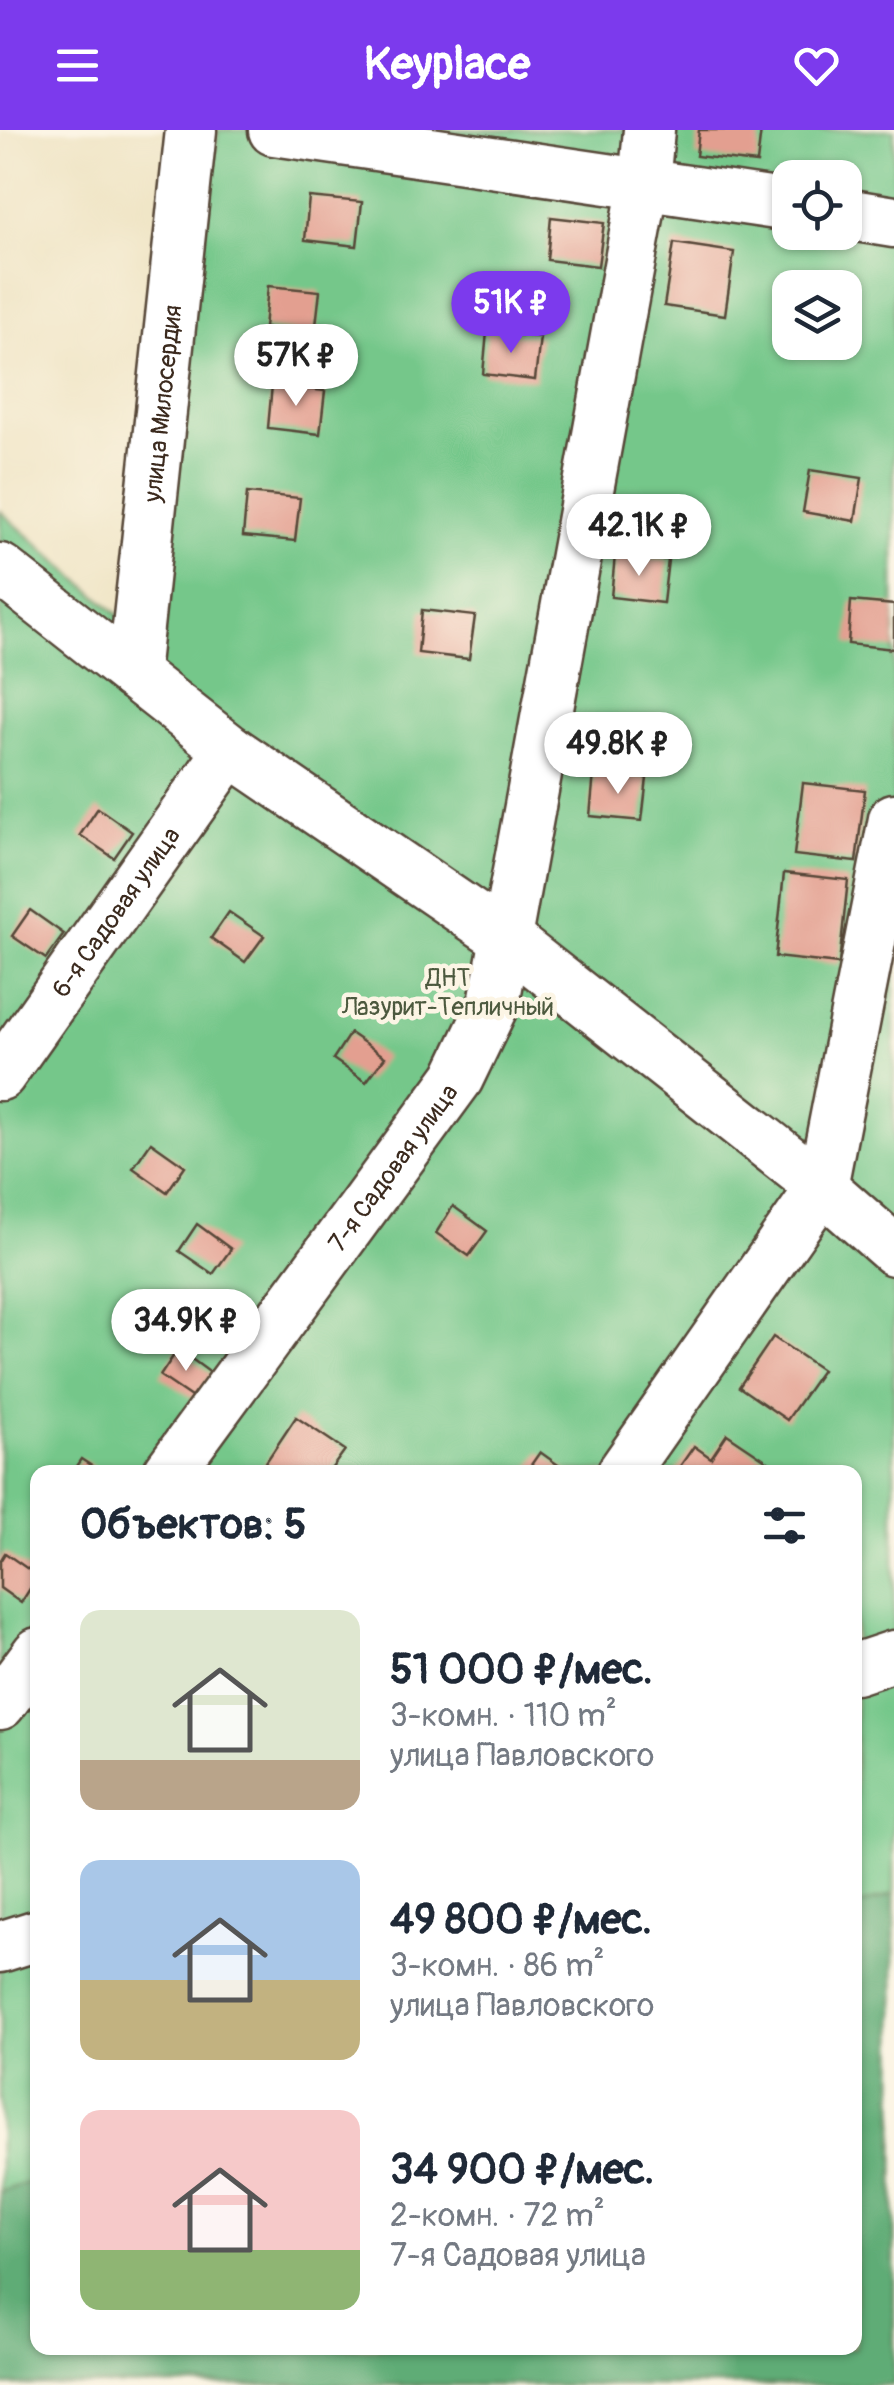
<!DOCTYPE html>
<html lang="ru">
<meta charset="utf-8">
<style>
body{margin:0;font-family:Pangolin,sans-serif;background:#f2f2f3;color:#1f2937;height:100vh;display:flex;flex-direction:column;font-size:38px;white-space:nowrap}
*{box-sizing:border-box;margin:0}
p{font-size:32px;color:#747a83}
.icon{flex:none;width:55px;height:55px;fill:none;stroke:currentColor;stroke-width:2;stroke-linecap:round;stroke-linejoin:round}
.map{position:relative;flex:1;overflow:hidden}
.sheet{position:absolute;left:30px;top:1335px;width:832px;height:890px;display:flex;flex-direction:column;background:#fff;border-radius:20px;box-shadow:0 2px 8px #0004}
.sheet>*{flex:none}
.fabs{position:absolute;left:772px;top:30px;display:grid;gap:20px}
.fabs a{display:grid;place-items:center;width:90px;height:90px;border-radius:20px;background:#fff;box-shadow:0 2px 8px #0004;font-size:50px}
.price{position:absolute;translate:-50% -85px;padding:0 22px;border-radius:35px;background:#fff;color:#222;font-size:32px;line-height:65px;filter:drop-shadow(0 2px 5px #0008)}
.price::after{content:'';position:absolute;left:50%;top:60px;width:30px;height:22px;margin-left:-15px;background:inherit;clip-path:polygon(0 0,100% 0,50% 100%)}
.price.current{background:#7c3aed;color:#fff}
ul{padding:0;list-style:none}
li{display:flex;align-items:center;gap:30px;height:250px;padding:0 50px}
li span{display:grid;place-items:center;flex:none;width:280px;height:200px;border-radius:20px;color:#555}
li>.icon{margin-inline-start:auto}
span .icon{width:120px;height:120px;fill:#fffc;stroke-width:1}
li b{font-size:42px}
h2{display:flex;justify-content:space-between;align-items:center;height:120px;padding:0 50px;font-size:42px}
header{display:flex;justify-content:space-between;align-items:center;height:130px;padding:0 50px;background:#7c3aed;color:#fff;font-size:45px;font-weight:800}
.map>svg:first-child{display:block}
</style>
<header><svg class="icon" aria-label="menu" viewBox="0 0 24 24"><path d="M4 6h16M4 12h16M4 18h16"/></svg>Keyplace<svg class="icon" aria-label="heart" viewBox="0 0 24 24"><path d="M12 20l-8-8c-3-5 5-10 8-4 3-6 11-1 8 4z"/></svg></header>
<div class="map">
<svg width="894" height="2255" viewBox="0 0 894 2255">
<rect width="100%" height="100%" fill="#fcf5e5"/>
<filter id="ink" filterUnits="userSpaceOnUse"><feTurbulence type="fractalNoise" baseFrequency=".01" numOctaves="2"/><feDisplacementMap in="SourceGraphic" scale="20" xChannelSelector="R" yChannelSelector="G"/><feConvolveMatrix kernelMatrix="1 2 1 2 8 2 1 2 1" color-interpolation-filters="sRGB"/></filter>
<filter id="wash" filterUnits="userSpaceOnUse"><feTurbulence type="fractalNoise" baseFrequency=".0048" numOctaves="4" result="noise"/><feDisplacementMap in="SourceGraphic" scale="40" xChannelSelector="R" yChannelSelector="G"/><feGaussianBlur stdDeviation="2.25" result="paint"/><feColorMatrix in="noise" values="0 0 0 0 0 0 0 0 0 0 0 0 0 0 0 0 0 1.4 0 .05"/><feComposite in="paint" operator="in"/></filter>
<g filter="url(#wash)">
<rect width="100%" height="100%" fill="#f0e5c6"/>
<path fill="#74c78a" stroke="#587854" stroke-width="2.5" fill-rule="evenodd" d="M 218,0 L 894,0 L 894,1764 L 855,1777 L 855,1342 L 38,1342 L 37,2050 L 0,2062 L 0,381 L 146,509 ZM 790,48 L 845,48 L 845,102 L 790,102 ZM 790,158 L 845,158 L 845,212 L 790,212 Z"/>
<path fill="#5fac76" stroke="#4d6b4a" stroke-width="2.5" d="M 894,1764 L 894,2255 L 0,2255 L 0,2062 L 37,2050 L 38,2218 L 855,2218 L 855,1777 Z"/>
<g id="blocks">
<path fill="#e39f90" d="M 699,0 L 761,0 L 757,33 L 696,26 Z
M 309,67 L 362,72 L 357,116 L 305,110 Z
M 551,87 L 604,93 L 598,136 L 547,130 Z
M 674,113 L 734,122 L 725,185 L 664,176 Z
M 268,156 L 320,161 L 315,204 L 264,198 Z
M 487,202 L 540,207 L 535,250 L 483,244 Z
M 272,255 L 325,261 L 320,304 L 268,298 Z
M 810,340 L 862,348 L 855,391 L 803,382 Z
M 247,363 L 300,368 L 295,411 L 243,406 Z
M 615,425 L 668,430 L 663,473 L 611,467 Z
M 851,471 L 894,475 L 894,519 L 848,514 Z
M 422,480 L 475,486 L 469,529 L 418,523 Z
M 594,643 L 647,648 L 642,691 L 590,686 Z
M 803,653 L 865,660 L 856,732 L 794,725 Z
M 98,678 L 132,702 L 114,728 L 80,705 Z
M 784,743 L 848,750 L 839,834 L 775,827 Z
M 30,780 L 64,804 L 46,829 L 12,806 Z
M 229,782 L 264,806 L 245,832 L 211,808 Z
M 350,903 L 385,927 L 366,952 L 333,929 Z
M 151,1012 L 185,1036 L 167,1062 L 133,1038 Z
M 453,1076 L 487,1101 L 469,1126 L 436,1103 Z
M 197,1094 L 231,1119 L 213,1144 L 179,1121 Z
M 773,1207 L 822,1240 L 787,1290 L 739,1257 Z
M 178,1219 L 212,1244 L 194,1269 L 160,1246 Z
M 296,1287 L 345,1320 L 329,1342 L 276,1342 L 264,1335 Z
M 727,1304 L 779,1339 L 777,1342 L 676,1342 L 694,1316 L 711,1328 Z
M 540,1322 L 568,1342 L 526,1342 Z
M 81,1329 L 101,1342 L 72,1342 Z
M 5,1423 L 38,1446 L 21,1473 L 0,1458 L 0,1431 Z"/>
</g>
</g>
<g filter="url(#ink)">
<use href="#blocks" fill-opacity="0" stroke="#564637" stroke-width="2.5"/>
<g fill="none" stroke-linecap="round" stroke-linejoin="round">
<g stroke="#564637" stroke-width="55">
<g id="minor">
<path d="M 274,0 L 790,76"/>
<path d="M 845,84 L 894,92"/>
<path d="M 0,439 L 230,620 L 508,810 L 822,1057 L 894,1120"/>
<path id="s1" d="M 133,544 L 191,0"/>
<path id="s2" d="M 0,945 L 230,620"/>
<path id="s3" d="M 169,1342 L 458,948 L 494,873 L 644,54 L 649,0"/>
<path d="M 623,1342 L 822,1057 L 894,689"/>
<path d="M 855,1539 L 894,1526"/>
<path d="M 0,1574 L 38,1523"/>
<path d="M 0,1817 L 38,1805"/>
</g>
</g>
<use href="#minor" stroke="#fff" stroke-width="50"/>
</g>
</g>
<g text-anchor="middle" stroke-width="9" stroke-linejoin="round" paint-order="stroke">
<g font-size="25" fill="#3b2a1e" stroke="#fcf5e5">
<text dy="9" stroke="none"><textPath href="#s1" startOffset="272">улица Милосердия</textPath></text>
<text dy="9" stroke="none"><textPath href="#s2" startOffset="200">6-я Садовая улица</textPath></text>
<text dy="9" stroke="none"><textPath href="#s3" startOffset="378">7-я Садовая улица</textPath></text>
</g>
<g font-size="25" fill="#4c593e" stroke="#fcf5e5">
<text x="448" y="856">ДНТ<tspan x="448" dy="29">Лазурит-Тепличный</tspan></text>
</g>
</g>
</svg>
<div class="fabs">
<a><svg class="icon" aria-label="locate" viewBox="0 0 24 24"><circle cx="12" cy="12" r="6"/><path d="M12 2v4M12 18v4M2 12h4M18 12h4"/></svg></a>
<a><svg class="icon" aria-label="layers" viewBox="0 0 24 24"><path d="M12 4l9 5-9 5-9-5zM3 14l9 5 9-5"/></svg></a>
</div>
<b class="price current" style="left:511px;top:226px">51K ₽</b>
<b class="price" style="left:296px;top:279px">57K ₽</b>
<b class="price" style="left:639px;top:449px">42.1K ₽</b>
<b class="price" style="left:618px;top:667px">49.8K ₽</b>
<b class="price" style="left:186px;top:1244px">34.9K ₽</b>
<section class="sheet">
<h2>Объектов: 5<svg class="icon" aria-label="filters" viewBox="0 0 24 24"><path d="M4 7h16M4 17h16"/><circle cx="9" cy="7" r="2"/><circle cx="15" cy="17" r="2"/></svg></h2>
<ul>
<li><span style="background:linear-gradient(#dfe7d0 75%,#b9a48a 0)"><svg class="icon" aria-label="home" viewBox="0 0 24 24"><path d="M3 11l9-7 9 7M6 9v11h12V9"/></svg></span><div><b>51 000 ₽/мес.</b><p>3-комн. · 110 m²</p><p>улица Павловского</p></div></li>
<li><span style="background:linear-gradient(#a9c7e8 60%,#c2b280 0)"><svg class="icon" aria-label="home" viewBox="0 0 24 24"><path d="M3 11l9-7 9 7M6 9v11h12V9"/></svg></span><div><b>49 800 ₽/мес.</b><p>3-комн. · 86 m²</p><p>улица Павловского</p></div></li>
<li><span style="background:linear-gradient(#f6c9c9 70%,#8fb573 0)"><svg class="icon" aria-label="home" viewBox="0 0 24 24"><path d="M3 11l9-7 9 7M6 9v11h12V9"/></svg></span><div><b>34 900 ₽/мес.</b><p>2-комн. · 72 m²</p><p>7-я Садовая улица</p></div></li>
</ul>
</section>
</div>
